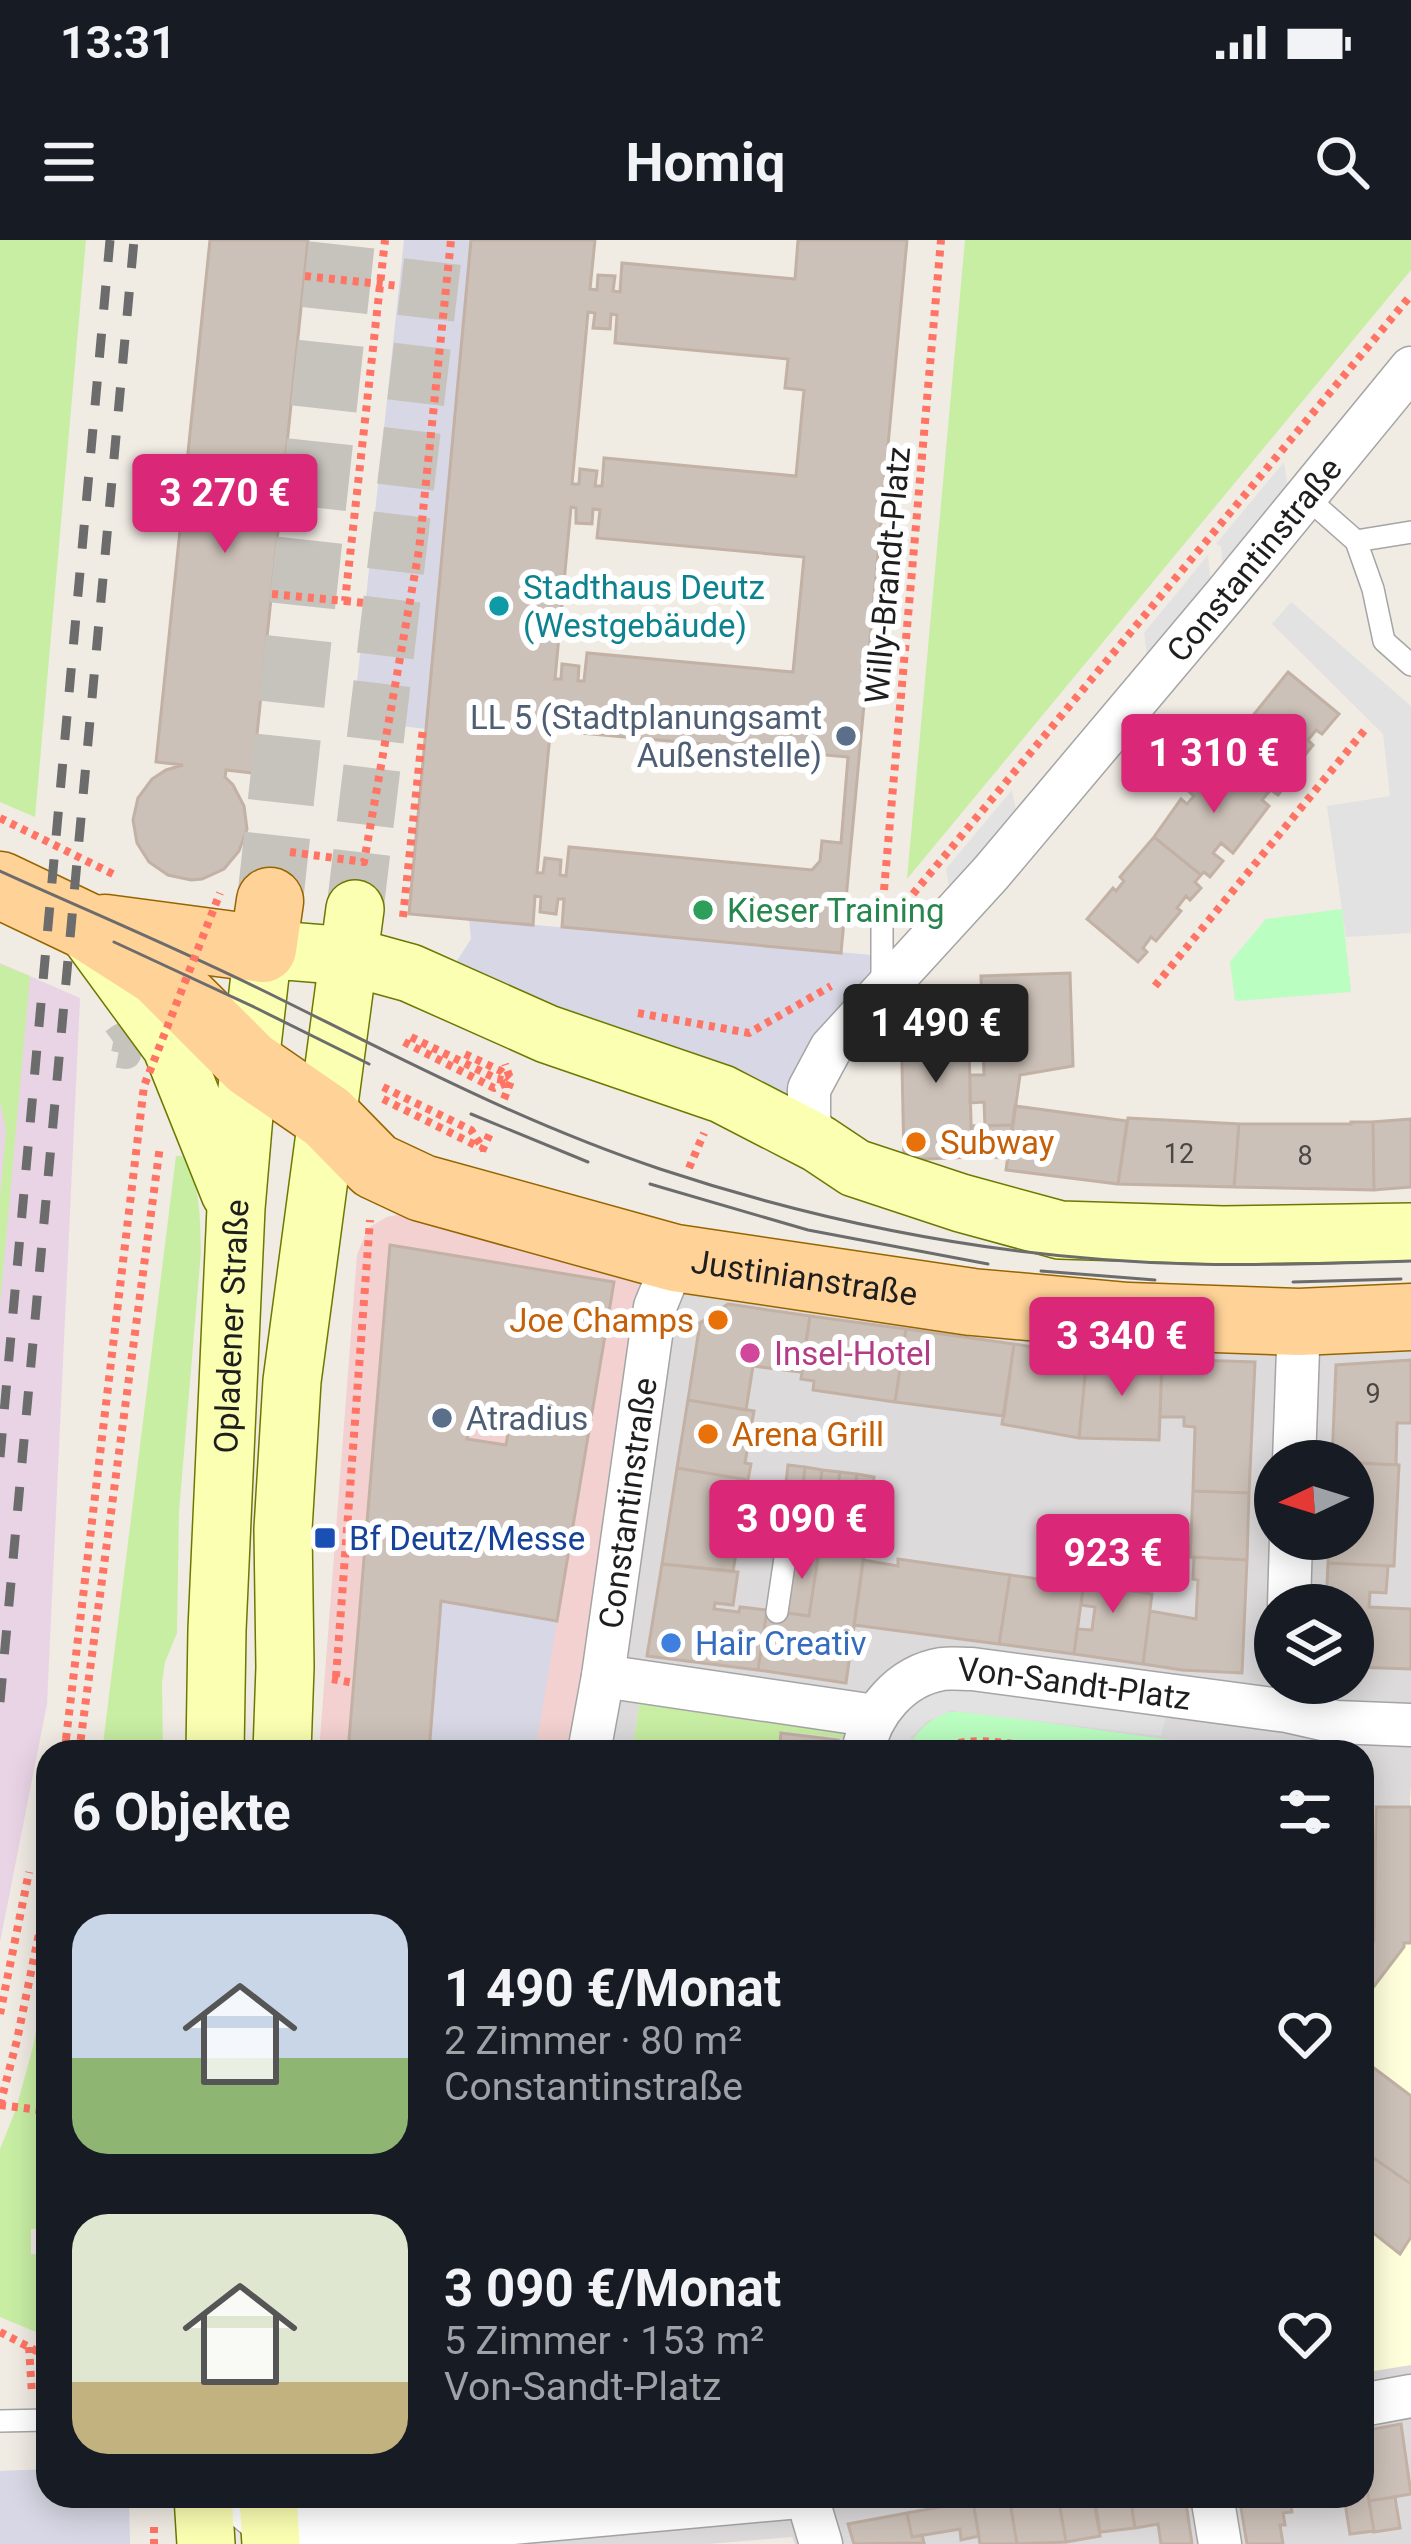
<!DOCTYPE html>
<html lang="de">
<meta charset="utf-8">
<style>
body{margin:0;font-family:Roboto,sans-serif;background:#20242c;color:#f1f3f6;height:100vh;display:flex;flex-direction:column;font-size:45px;white-space:nowrap}
*{box-sizing:border-box;margin:0}
p{font-size:39px;color:#9ea1a6}
.icon{flex:none;width:66px;height:66px;fill:none;stroke:currentColor;stroke-width:2;stroke-linecap:round;stroke-linejoin:round}
.map{position:relative;flex:1;overflow:hidden}
.drawer{position:absolute;left:36px;top:1500px;width:1338px;height:768px;display:flex;flex-direction:column;background:#171b24;border-radius:36px;box-shadow:0 6px 30px #0003}
.drawer>*{flex:none}
.needle{width:78px;rotate:266deg}
.controls{position:absolute;left:1254px;top:1200px;display:grid;gap:24px}
.controls a{display:grid;place-items:center;width:120px;height:120px;border-radius:50%;background:#171b24;box-shadow:0 6px 30px #0003;font-size:60px}
.price{position:absolute;translate:-50% -102px;padding:0 27px;border-radius:12px;background:#db2777;color:#fff;font-size:39px;line-height:78px;filter:drop-shadow(0 3px 6px #0008)}
.price::after{content:'';position:absolute;left:50%;top:72px;width:36px;height:27px;margin-left:-18px;background:inherit;clip-path:polygon(0 0,100% 0,50% 100%)}
.price.on{background:#222;color:#fff}
ul{padding:0;list-style:none}
li{display:flex;align-items:center;gap:36px;height:300px;padding:0 36px}
li span{display:grid;place-items:center;flex:none;width:336px;height:240px;border-radius:36px;color:#555}
li>.icon{margin-inline-start:auto}
span .icon{width:144px;height:144px;fill:#fffc;stroke-width:1}
li b{font-size:51px}
h2{display:flex;justify-content:space-between;align-items:center;height:144px;padding:0 36px;font-size:51px}
.status{display:flex;justify-content:space-between;align-items:center;height:84px;padding:0 60px;background:#171b24;direction:ltr}
.status svg{height:33px;fill:currentColor}
header{display:flex;justify-content:space-between;align-items:center;height:156px;padding:0 36px;background:#171b24;font-size:54px;font-weight:700}
.map>svg:first-child{display:block}
</style>
<div class="status"><b>13:31</b><svg viewBox="0 0 49 12"><path d="M0 12V9h3v3zM5 12V6h3v6zM10 12V3h3v9zM15 12V0h3v12zM26 1h20v11H26zM47 4h2v5h-2z"/></svg></div>
<header><svg class="icon" aria-label="menu" viewBox="0 0 24 24"><path d="M4 6h16M4 12h16M4 18h16"/></svg>Homiq<svg class="icon" aria-label="search" viewBox="0 0 24 24"><circle cx="10" cy="10" r="6"/><path d="M15 15l6 6"/></svg></header>
<div class="map">
<svg width="1411" height="2304" viewBox="0 0 1411 2304">
<rect width="100%" height="100%" fill="#f0ebe3"/>
<path fill="#dcdada" fill-rule="evenodd" d="M 652,1031 L 1411,1101 L 1411,2304 L 795,2304 L 792,2297 L 708,2304 L 319,2304 L 322,2256 L 1362,2256 L 1362,1512 L 777,1512 L 780,1491 L 850,1499 L 640,1461 L 632,1512 L 568,1512 L 640,1068 ZM 1275,1221 L 1353,1221 L 1353,1299 L 1275,1299 ZM 1275,1365 L 1353,1365 L 1353,1443 L 1275,1443 Z"/>
<path fill="#f2d1d0" d="M 436,967 L 652,1031 L 640,1068 L 568,1512 L 319,1512 L 357,1015 L 368,988 L 387,977 Z"/>
<path fill="#e9d4e5" d="M 0,723 L 80,758 L 47,1464 L 0,1702 Z"/>
<path fill="#ffffdc" d="M 1411,1544 L 1411,2125 L 1362,2133 L 1363,1566 L 1410,1568 Z"/>
<path fill="#c8eea4" d="M 0,0 L 86,0 L 35,577 L 0,562 Z
M 965,0 L 1411,0 L 1411,30 L 907,639 Z
M 0,724 L 30,736 L 0,1064 L 0,958 L 6,890 L 0,861 Z
M 176,916 L 182,916 C 201,941 200,981 201,1011 L 179,1272 L 177,1393 L 165,1422 L 162,1443 L 163,1512 L 102,1512 Z
M 640,1460 L 846,1489 L 851,1499 L 781,1491 L 777,1512 L 632,1512 Z
M 48,1731 L 48,1862 L 43,1922 L 48,1922 L 48,1989 L 31,1989 L 31,2014 L 48,2015 L 48,2097 L 0,2077 L 0,1909 L 16,1869 L 33,1807 Z"/>
<path fill="#bbfec1" d="M 1342,669 L 1351,752 L 1235,761 L 1230,722 L 1266,679 Z
M 948,1472 L 969,1472 L 1256,1512 L 907,1512 C 916,1491 927,1481 948,1472 Z"/>
<path fill="#e2e2e2" d="M 1284,222 L 1289,258 L 1224,338 L 1221,306 L 1216,304 Z
M 1208,315 L 1211,347 L 1149,428 L 1144,393 Z
M 1291,362 L 1411,466 L 1411,693 L 1346,697 L 1327,566 L 1390,556 L 1383,494 L 1272,384 Z
M 1012,550 L 1019,584 L 952,663 L 946,629 Z
M 935,1446 L 1169,1466 L 1161,1496 L 951,1471 L 928,1481 L 912,1496 L 906,1512 L 896,1512 L 882,1493 L 891,1476 Z"/>
<path fill="#d7d7e5" d="M 404,0 L 471,0 L 426,489 L 353,480 Z
M 469,679 L 883,716 L 796,883 L 453,727 L 471,699 Z
M 441,1361 L 557,1381 L 535,1512 L 429,1512 Z
M 48,2229 L 48,2256 L 129,2256 L 130,2304 L 0,2304 L 0,2231 Z"/>
<path fill="#ccc1b8" stroke="#c2b1a4" stroke-width="3" fill-rule="evenodd" d="M 210,0 L 308,0 L 253,533 L 226,530 L 225,537 L 233,545 L 244,566 L 247,589 L 239,611 L 224,629 L 202,639 L 191,640 L 168,635 L 149,622 L 137,603 L 133,580 L 138,558 L 152,539 L 166,530 L 183,525 L 156,522 Z
M 471,0 L 595,0 L 590,49 L 597,50 L 598,35 L 615,36 L 613,51 L 620,52 L 622,23 L 795,39 L 798,0 L 907,0 L 841,713 L 562,687 L 564,659 L 558,659 L 556,674 L 540,672 L 541,657 L 535,656 L 533,685 L 409,674 ZM 588,72 L 595,73 L 593,88 L 610,89 L 611,74 L 617,75 L 615,103 L 788,119 L 785,148 L 804,150 L 796,236 L 604,218 L 602,246 L 595,246 L 597,231 L 580,229 L 579,244 L 572,244 ZM 571,267 L 576,268 L 576,283 L 592,284 L 593,269 L 600,270 L 597,298 L 804,317 L 793,432 L 587,413 L 584,441 L 578,441 L 579,426 L 562,424 L 561,439 L 555,439 ZM 553,462 L 559,462 L 558,477 L 575,479 L 575,464 L 582,464 L 579,493 L 848,517 L 841,603 L 822,601 L 820,621 L 812,630 L 569,607 L 566,636 L 560,635 L 561,620 L 545,618 L 543,633 L 537,633 Z
M 1288,432 L 1339,474 L 1322,494 L 1316,490 L 1308,500 L 1313,505 L 1296,526 L 1298,530 L 1292,525 L 1284,535 L 1290,540 L 1278,555 L 1271,550 L 1268,553 L 1221,514 L 1243,487 L 1247,491 L 1255,481 L 1251,478 Z
M 1221,514 L 1268,553 L 1262,560 L 1269,566 L 1233,613 L 1221,603 L 1213,613 L 1223,621 L 1210,637 L 1204,632 L 1201,635 L 1154,597 L 1181,559 L 1187,564 L 1194,556 L 1187,550 Z
M 1154,597 L 1201,635 L 1195,642 L 1201,648 L 1190,660 L 1186,656 L 1177,668 L 1181,671 L 1156,701 L 1151,697 L 1143,708 L 1147,712 L 1138,722 L 1087,679 L 1113,648 L 1116,651 L 1124,641 L 1120,637 Z
M 1070,733 L 1073,826 L 1020,835 L 1013,885 L 985,886 L 984,862 L 970,863 L 970,835 L 984,835 L 981,736 Z
M 968,773 L 972,917 L 904,920 L 901,775 Z
M 1015,866 L 1127,881 L 1118,944 L 1006,930 Z
M 1128,878 L 1239,884 L 1234,947 L 1118,944 Z
M 1411,879 L 1411,947 L 1374,950 L 1373,882 Z
M 1351,882 L 1373,882 L 1374,950 L 1234,947 L 1239,884 L 1351,884 Z
M 1013,885 L 1008,919 L 972,914 L 971,886 Z
M 390,1005 L 614,1042 L 557,1381 L 441,1361 L 429,1512 L 348,1512 ZM 472,1170 L 511,1176 L 506,1205 L 467,1199 Z
M 728,1064 L 810,1076 L 801,1132 L 753,1126 L 746,1170 L 688,1160 L 700,1083 Z
M 810,1076 L 906,1089 L 895,1162 L 813,1150 L 814,1141 L 801,1139 Z
M 906,1089 L 1014,1104 L 1004,1176 L 895,1162 Z
M 1014,1104 L 1087,1116 L 1079,1198 L 1002,1184 Z
M 1087,1116 L 1162,1119 L 1159,1200 L 1079,1198 Z
M 1162,1119 L 1255,1122 L 1249,1253 L 1193,1251 L 1195,1187 L 1184,1186 L 1184,1177 L 1160,1177 Z
M 1411,1120 L 1411,1183 L 1397,1183 L 1396,1225 L 1332,1221 L 1336,1125 Z
M 688,1160 L 754,1171 L 745,1223 L 751,1224 L 748,1240 L 677,1228 Z
M 1353,1223 L 1399,1225 L 1394,1326 L 1328,1323 L 1329,1299 L 1353,1299 Z
M 788,1225 L 805,1227 L 801,1263 L 784,1260 Z
M 805,1227 L 822,1230 L 818,1265 L 801,1263 Z
M 677,1228 L 748,1240 L 741,1280 L 745,1281 L 743,1298 L 739,1297 L 733,1331 L 662,1324 Z
M 822,1230 L 840,1232 L 835,1267 L 818,1265 Z
M 840,1232 L 857,1234 L 852,1269 L 835,1267 Z
M 857,1234 L 874,1237 L 869,1272 L 852,1269 Z
M 1193,1251 L 1249,1253 L 1247,1320 L 1190,1317 Z
M 796,1308 L 819,1311 L 809,1376 L 786,1373 Z
M 819,1311 L 864,1316 L 846,1443 L 758,1430 L 767,1370 L 809,1376 Z
M 1049,1313 L 1087,1319 L 1074,1414 L 999,1404 L 1010,1335 L 1045,1340 Z
M 1194,1317 L 1247,1320 L 1242,1433 L 1182,1430 L 1143,1424 L 1150,1371 L 1196,1379 L 1198,1340 L 1193,1339 Z
M 898,1319 L 1010,1335 L 999,1404 L 854,1385 L 863,1320 L 898,1326 Z
M 1087,1319 L 1124,1324 L 1121,1349 L 1152,1354 L 1143,1424 L 1074,1414 L 1077,1389 L 1092,1390 L 1095,1367 L 1081,1365 Z
M 1328,1323 L 1388,1326 L 1386,1353 L 1370,1352 L 1369,1367 L 1411,1369 L 1411,1429 L 1353,1427 L 1353,1365 L 1326,1365 Z
M 662,1324 L 738,1332 L 733,1365 L 715,1363 L 714,1369 L 739,1372 L 740,1367 L 767,1370 L 758,1430 L 647,1416 Z
M 781,1493 L 838,1500 L 836,1512 L 779,1512 Z
M 1376,1567 L 1411,1567 L 1411,1703 L 1404,1703 L 1404,1707 L 1362,1762 L 1362,1717 L 1374,1701 Z
M 1362,1819 L 1411,1856 L 1411,1944 L 1362,1910 Z
M 1362,1910 L 1411,1944 L 1411,1997 L 1400,2014 L 1362,1984 Z
M 1401,2184 L 1411,2254 L 1369,2261 L 1362,2220 L 1362,2191 Z
M 1367,2250 L 1374,2291 L 1350,2294 L 1345,2263 L 1354,2261 L 1353,2256 L 1362,2256 L 1362,2251 Z
M 1001,2256 L 1009,2256 L 1017,2304 L 980,2304 L 973,2261 Z
M 1009,2256 L 1058,2256 L 1066,2302 L 1017,2304 Z
M 1058,2256 L 1093,2256 L 1100,2296 L 1066,2302 Z
M 1094,2256 L 1130,2256 L 1135,2288 L 1100,2292 Z
M 1130,2256 L 1185,2256 L 1192,2304 L 1161,2304 L 1158,2284 L 1135,2288 Z
M 1239,2256 L 1309,2256 L 1309,2259 L 1290,2262 L 1292,2272 L 1283,2273 L 1285,2285 L 1280,2285 L 1283,2304 L 1247,2304 Z
M 1395,2257 L 1400,2288 L 1374,2292 L 1369,2261 Z
M 973,2261 L 979,2296 L 961,2300 L 960,2289 L 912,2297 L 907,2273 Z
M 907,2273 L 912,2297 L 922,2295 L 924,2303 L 854,2304 L 848,2284 Z"/>
<g fill="none" stroke-linecap="round" stroke-linejoin="round">
<path stroke="#c6c2bc" stroke-width="30" stroke-dasharray="30 15" stroke-linecap="butt" d="M 122,798 L 129,799 L 126,814 L 115,812 L 111,806 Z"/>
<path stroke="#c6c2bc" stroke-width="57" stroke-dasharray="57 28" stroke-linecap="butt" d="M 355,669 L 435,0"/>
<path stroke="#c6c2bc" stroke-width="66" stroke-dasharray="66 33" stroke-linecap="butt" d="M 270,661 L 342,0"/>
<g stroke="#a5a5a5" stroke-width="24">
<path id="service" d="M 1306,257 L 1356,301 L 1373,349 L 1384,401 L 1411,425
M 1356,301 L 1411,292
M 882,675 L 882,747
M 777,1372 L 790,1284 L 856,1291
M 0,2181 L 48,2180"/>
</g>
<g stroke="#a5a5a5" stroke-width="45">
<g id="minor">
<path id="s1" d="M 819,904 L 809,880 L 809,849 L 831,808 L 991,633 L 1225,355 L 1411,128"/>
<path d="M 1294,1221 L 1299,1082"/>
<path d="M 1289,1365 L 1291,1299"/>
<path d="M 603,1436 L 875,1476"/>
<path id="s2" d="M 589,1512 L 603,1436 L 655,1067 L 675,1018"/>
<path id="s3" d="M 863,1512 C 870,1473 900,1436 942,1429 C 951,1428 962,1429 972,1429 L 1287,1471 L 1336,1482 L 1411,1485"/>
<path d="M 1362,2165 L 1411,2156"/>
<path d="M 239,2256 L 241,2265 L 270,2289 L 447,2289 L 810,2256"/>
<path d="M 1212,2256 L 1220,2304"/>
<path d="M 807,2257 L 821,2304"/>
</g>
</g>
<g stroke="#6c7900" stroke-width="60">
<g id="secondary">
<path d="M 89,694 L 171,806 L 230,953"/>
<path id="s4" d="M 215,1512 L 217,1390 L 236,968 L 244,875 L 263,709 L 348,716 L 410,733 L 547,794 L 722,854 L 819,904 L 855,928 L 961,963 L 1060,990 L 1223,995 L 1411,992"/>
<path d="M 282,1512 L 285,1427 L 283,1289 L 292,1141 L 355,669"/>
<path d="M 203,2256 L 206,2304"/>
<path d="M 268,2256 L 271,2304"/>
</g>
</g>
<g stroke="#976500" stroke-width="69">
<g id="primary">
<path id="s5" d="M 0,645 L 84,685 L 159,733 L 250,824 L 327,877 L 375,926 L 422,948 L 675,1018 L 972,1062 L 1128,1076 L 1299,1082 L 1411,1077"/>
<path d="M 105,688 L 263,709 L 270,661"/>
</g>
</g>
<path stroke="#ff7464" stroke-width="8" stroke-dasharray="6 6" stroke-linecap="butt" d="M 305,36 L 399,46
M 272,354 L 345,361 L 385,0
M 345,361 L 365,363
M 0,578 L 117,636
M 290,612 L 364,622 L 419,310 L 451,0
M 884,650 L 941,0
M 913,654 L 1411,55
M 403,677 L 423,488
M 1155,746 L 1368,486
M 638,773 L 749,793 L 831,746
M 411,797 L 497,839 L 508,841
M 404,802 L 494,848 L 511,841
M 465,814 L 501,831 L 509,839
M 383,847 L 471,890 L 484,910
M 383,859 L 477,906
M 504,859 L 511,841 L 505,824
M 482,911 L 491,891
M 689,928 L 704,893
M 336,1437 L 370,980
M 332,1439 L 354,1443
M 66,1499 L 66,1512
M 79,1512 L 160,906
M 937,1512 C 963,1490 1032,1508 1066,1512
M 0,1774 L 29,1632
M 0,1865 L 17,1800 L 48,1650
M 0,1865 L 48,1871
M 0,2092 L 48,2117
M 29,2107 L 32,2154
M 154,2287 L 154,2304"/>
<use href="#service" stroke="#fff" stroke-width="21"/>
<use href="#minor" stroke="#fff" stroke-width="42"/>
<use href="#secondary" stroke="#fbffb2" stroke-width="57"/>
<use href="#primary" stroke="#ffd298" stroke-width="66"/>
<path stroke="#6c6c6c" stroke-width="3" d="M 0,631 C 88,671 177,708 264,751 C 396,816 520,882 660,929 C 832,986 1013,1020 1194,1024 C 1266,1026 1339,1023 1411,1021
M 114,702 L 256,768 L 369,824
M 471,874 L 588,922
M 650,944 L 808,990 L 988,1024
M 1041,1031 L 1155,1040
M 1293,1042 L 1401,1039"/>
<path stroke="#6c6c6c" stroke-width="9" stroke-dasharray="24 24" stroke-linecap="butt" d="M 0,1217 L 110,0
M 0,1462 L 134,0"/>
<path stroke="#ff7464" stroke-width="8" stroke-dasharray="6 6" stroke-linecap="butt" d="M 66,1499 L 144,846 L 220,653"/>
</g>
<circle fill="#0f9aa8" stroke="#fff" stroke-width="4.5" cx="499" cy="366" r="12"/>
<g fill="#5c6f8a" stroke="#fff" stroke-width="4.5">
<circle cx="846" cy="496" r="12"/>
<circle cx="442" cy="1178" r="12"/>
</g>
<circle fill="#2e9e5b" stroke="#fff" stroke-width="4.5" cx="703" cy="670" r="12"/>
<g fill="#e8710a" stroke="#fff" stroke-width="4.5">
<circle cx="916" cy="902" r="12"/>
<circle cx="718" cy="1080" r="12"/>
<circle cx="708" cy="1194" r="12"/>
</g>
<circle fill="#d1479c" stroke="#fff" stroke-width="4.5" cx="750" cy="1113" r="12"/>
<rect fill="#1a4fb4" stroke="#fff" stroke-width="4.5" x="313" y="1286" width="24" height="24" rx="6"/>
<circle fill="#3f7fe0" stroke="#fff" stroke-width="4.5" cx="671" cy="1403" r="12"/>
<g text-anchor="middle" stroke-width="12" stroke-linejoin="round" paint-order="stroke">
<g font-size="27" fill="#4a4744">
<text x="1179" y="923">12</text>
<text x="1305" y="925">8</text>
<text x="1373" y="1163">9</text>
</g>
<g font-size="33" fill="#1e1e1e" stroke="#fff">
<text dy="12" stroke="none"><textPath href="#s1" startOffset="750">Constantinstraße</textPath></text>
<text transform="translate(887 335) rotate(-85)" y="12">Willy-Brandt-Platz</text>
<text dy="12" stroke="none"><textPath href="#s5" startOffset="918">Justinianstraße</textPath></text>
<text dy="12" stroke="none"><textPath href="#s4" startOffset="426">Opladener Straße</textPath></text>
<text dy="12" stroke="none"><textPath href="#s2" startOffset="252">Constantinstraße</textPath></text>
<text dy="12" stroke="none"><textPath href="#s3" startOffset="255">Von-Sandt-Platz</textPath></text>
</g>
<g font-size="33" fill="#0d838f" stroke="#fff" text-anchor="start">
<text x="523" y="359">Stadthaus Deutz<tspan x="523" dy="38">(Westgebäude)</tspan></text>
</g>
<g font-size="33" fill="#4e5e75" stroke="#fff" text-anchor="end">
<text x="822" y="489">LL 5 (Stadtplanungsamt<tspan x="822" dy="38">Außenstelle)</tspan></text>
<text x="466" y="1190" text-anchor="start">Atradius</text>
</g>
<g font-size="33" fill="#27864d" stroke="#fff" text-anchor="start">
<text x="727" y="682">Kieser Training</text>
</g>
<g font-size="33" fill="#c56008" stroke="#fff" text-anchor="start">
<text x="940" y="914">Subway</text>
<text x="694" y="1092" text-anchor="end">Joe Champs</text>
<text x="732" y="1206">Arena Grill</text>
</g>
<g font-size="33" fill="#b23c85" stroke="#fff" text-anchor="start">
<text x="774" y="1125">Insel-Hotel</text>
</g>
<g font-size="33" fill="#164399" stroke="#fff" text-anchor="start">
<text x="349" y="1310">Bf Deutz/Messe</text>
</g>
<g font-size="33" fill="#366cbe" stroke="#fff" text-anchor="start">
<text x="695" y="1415">Hair Creativ</text>
</g>
</g>
</svg>
<div class="controls">
<a><svg class="needle" viewBox="-14 -14 28 28"><path d="M0-13l5 13h-10z" fill="#e53935"/><path d="M0 13l5-13h-10z" fill="#9ea1a6"/></svg></a>
<a><svg class="icon" aria-label="layers" viewBox="0 0 24 24"><path d="M12 4l9 5-9 5-9-5zM3 14l9 5 9-5"/></svg></a>
</div>
<b class="price" style="left:225px;top:316px">3 270 €</b>
<b class="price" style="left:1214px;top:576px">1 310 €</b>
<b class="price on" style="left:936px;top:846px">1 490 €</b>
<b class="price" style="left:1122px;top:1159px">3 340 €</b>
<b class="price" style="left:802px;top:1342px">3 090 €</b>
<b class="price" style="left:1113px;top:1376px">923 €</b>
<section class="drawer">
<h2>6 Objekte<svg class="icon" aria-label="filters" viewBox="0 0 24 24"><path d="M4 7h16M4 17h16"/><circle cx="9" cy="7" r="2"/><circle cx="15" cy="17" r="2"/></svg></h2>
<ul>
<li><span style="background:linear-gradient(#c9d6e8 60%,#8fb573 0)"><svg class="icon" aria-label="home" viewBox="0 0 24 24"><path d="M3 11l9-7 9 7M6 9v11h12V9"/></svg></span><div><b>1 490 €/Monat</b><p>2 Zimmer · 80 m²</p><p>Constantinstraße</p></div><svg class="icon" aria-label="heart" viewBox="0 0 24 24"><path d="M12 20l-8-8c-3-5 5-10 8-4 3-6 11-1 8 4z"/></svg></li>
<li><span style="background:linear-gradient(#dfe7d0 70%,#c2b280 0)"><svg class="icon" aria-label="home" viewBox="0 0 24 24"><path d="M3 11l9-7 9 7M6 9v11h12V9"/></svg></span><div><b>3 090 €/Monat</b><p>5 Zimmer · 153 m²</p><p>Von-Sandt-Platz</p></div><svg class="icon" aria-label="heart" viewBox="0 0 24 24"><path d="M12 20l-8-8c-3-5 5-10 8-4 3-6 11-1 8 4z"/></svg></li>
</ul>
</section>
</div>
